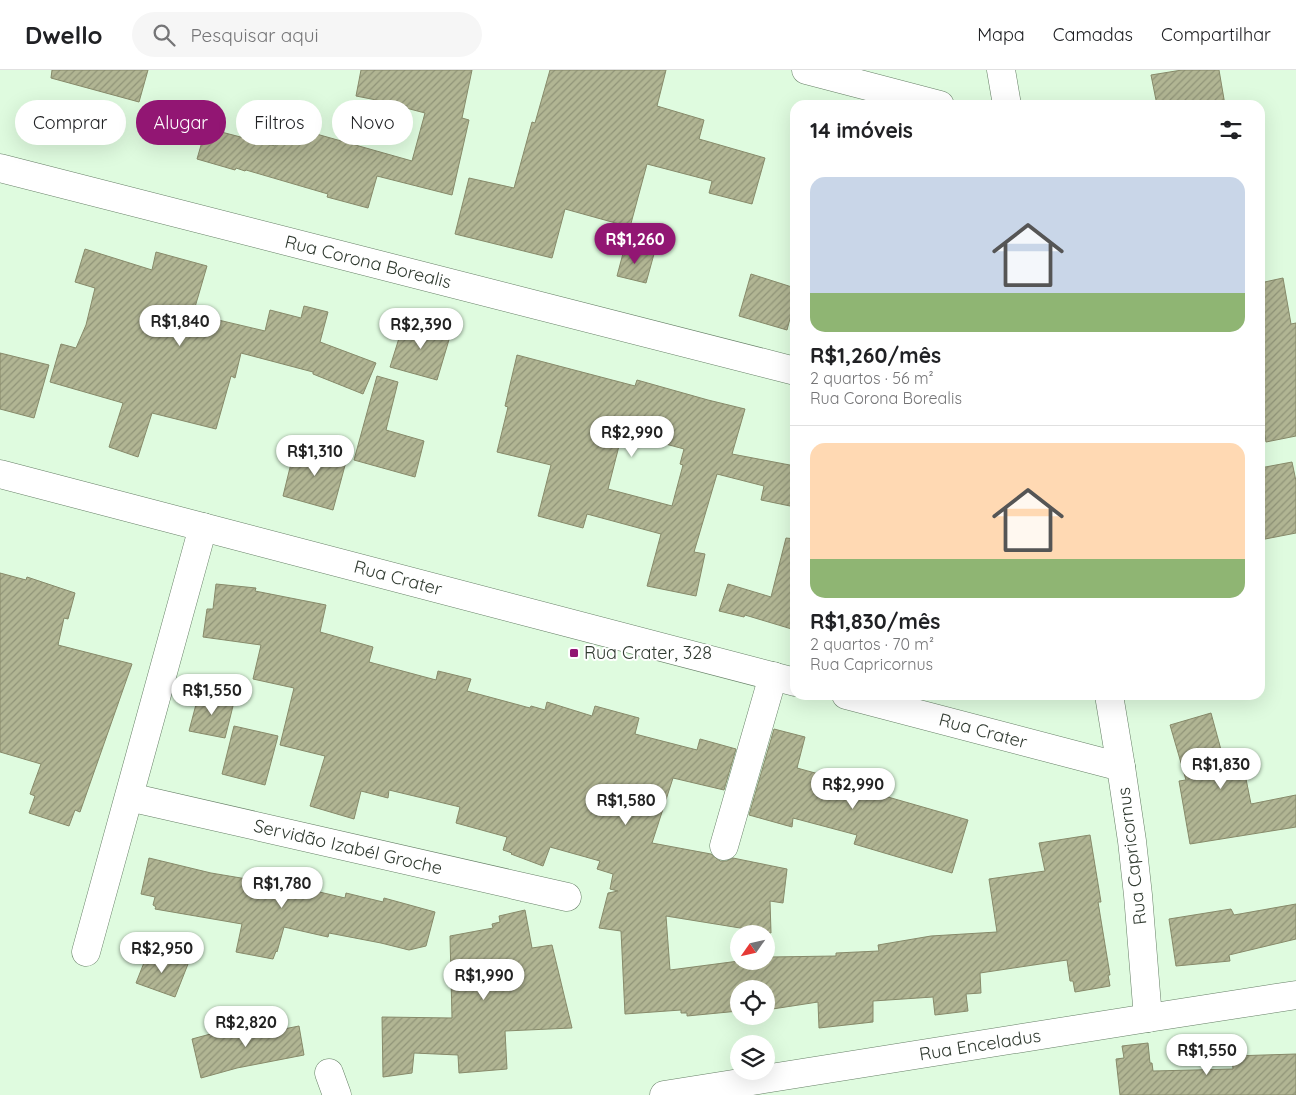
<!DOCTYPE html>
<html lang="pt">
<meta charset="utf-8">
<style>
body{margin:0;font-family:Quicksand,sans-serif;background:#f6f6f6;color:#202124;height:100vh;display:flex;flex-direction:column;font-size:19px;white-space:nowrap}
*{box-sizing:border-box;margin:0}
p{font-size:16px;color:#757577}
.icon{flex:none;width:28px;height:28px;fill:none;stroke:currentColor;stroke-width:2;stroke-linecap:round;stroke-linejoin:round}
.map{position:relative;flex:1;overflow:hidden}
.drawer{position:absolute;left:790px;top:30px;width:475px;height:600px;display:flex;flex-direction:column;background:#fff;border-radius:15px;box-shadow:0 5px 20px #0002}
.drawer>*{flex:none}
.guide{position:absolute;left:15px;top:30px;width:475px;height:45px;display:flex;gap:10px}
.needle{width:32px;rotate:236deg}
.buttons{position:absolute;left:730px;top:855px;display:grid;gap:10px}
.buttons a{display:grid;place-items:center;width:45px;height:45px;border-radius:50%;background:#fff;box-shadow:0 5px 20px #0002;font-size:25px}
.price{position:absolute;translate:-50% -42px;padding:0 11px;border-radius:18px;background:#fff;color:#222;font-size:16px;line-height:32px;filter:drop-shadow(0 1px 2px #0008)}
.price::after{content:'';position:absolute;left:50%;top:30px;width:15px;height:11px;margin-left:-8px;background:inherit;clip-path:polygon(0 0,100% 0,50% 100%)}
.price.on{background:#921673;color:#fff}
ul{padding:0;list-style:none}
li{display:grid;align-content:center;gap:10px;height:265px;padding:0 20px}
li+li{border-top:1px solid #e0e0e0}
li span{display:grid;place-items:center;height:155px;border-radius:15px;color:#555}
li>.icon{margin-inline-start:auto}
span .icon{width:90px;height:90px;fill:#fffc;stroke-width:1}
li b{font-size:21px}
h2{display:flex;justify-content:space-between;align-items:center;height:60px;padding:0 20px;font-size:21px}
.pill{padding:0 18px;border-radius:22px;background:#fff;box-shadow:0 5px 20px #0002;font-size:18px;line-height:45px}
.pill.on{background:#921673;color:#fff}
header{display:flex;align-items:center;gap:30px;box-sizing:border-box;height:70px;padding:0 25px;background:#fff;border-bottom:1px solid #e0e0e0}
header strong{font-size:24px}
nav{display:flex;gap:28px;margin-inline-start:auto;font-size:18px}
.search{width:350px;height:45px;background:#f6f6f6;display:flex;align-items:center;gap:12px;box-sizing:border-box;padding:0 18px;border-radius:28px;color:#757577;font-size:19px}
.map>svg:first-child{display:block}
</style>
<header>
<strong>Dwello</strong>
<div class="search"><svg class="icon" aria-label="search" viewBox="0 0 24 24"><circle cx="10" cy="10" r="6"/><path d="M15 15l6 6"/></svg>Pesquisar aqui</div>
<nav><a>Mapa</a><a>Camadas</a><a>Compartilhar</a></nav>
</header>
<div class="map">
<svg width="1296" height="1025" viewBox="0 0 1296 1025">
<defs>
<pattern id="building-hatch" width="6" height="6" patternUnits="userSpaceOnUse" patternTransform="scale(1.25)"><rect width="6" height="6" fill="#b1b593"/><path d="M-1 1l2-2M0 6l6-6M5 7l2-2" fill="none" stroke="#909478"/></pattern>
</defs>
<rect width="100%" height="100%" fill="#dffbdf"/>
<path fill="url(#building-hatch)" stroke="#878a6a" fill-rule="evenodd" d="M 52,0 L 148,0 L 139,32 L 51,8 Z
M 361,0 L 472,0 L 462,48 L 469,50 L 452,125 L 377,106 L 368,138 L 327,127 L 328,124 L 246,100 L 245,101 L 236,98 L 235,100 L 197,89 L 206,58 L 275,76 L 281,54 L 412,91 L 425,43 L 406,38 L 407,36 L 356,26 Z
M 550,0 L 666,0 L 657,36 L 704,50 L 699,69 L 765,88 L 752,134 L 709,123 L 712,111 L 647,94 L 630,157 L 565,139 L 552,188 L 455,164 L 469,108 L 514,118 L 532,52 L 535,53 Z
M 1182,0 L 1219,0 L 1225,35 L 1157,35 L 1151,5 Z
M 625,176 L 654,184 L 646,213 L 617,206 Z
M 85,179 L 152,200 L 156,182 L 207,196 L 193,244 L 265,261 L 270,240 L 301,248 L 304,236 L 328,242 L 320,272 L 376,293 L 363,324 L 313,304 L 313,302 L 241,283 L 235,308 L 231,306 L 216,359 L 152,343 L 138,387 L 109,377 L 123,333 L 50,312 L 61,274 L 76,278 L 86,255 L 95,218 L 75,212 Z
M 751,204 L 795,218 L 795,230 L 787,260 L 739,246 Z
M 1283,208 L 1291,254 L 1296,253 L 1296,366 L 1266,372 L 1260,336 L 1260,213 Z
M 405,249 L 451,263 L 437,310 L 390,297 Z
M 0,283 L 49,295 L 34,348 L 0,339 Z
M 517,285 L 635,316 L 637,310 L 708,330 L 745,339 L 732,384 L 795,396 L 795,437 L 761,430 L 764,416 L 717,404 L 694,482 L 705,484 L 696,526 L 647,516 L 661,464 L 587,444 L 583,458 L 538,446 L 551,395 L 497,382 L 508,337 L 505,336 ZM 640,367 L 684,379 L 680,394 L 683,395 L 672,436 L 608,419 L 620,372 L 637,376 Z
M 377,306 L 398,312 L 386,360 L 424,371 L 415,407 L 354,390 Z
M 296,373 L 347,388 L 333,440 L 283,426 Z
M 1292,392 L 1296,411 L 1296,463 L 1260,470 L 1260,398 Z
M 786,468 L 795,469 L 795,560 L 745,545 L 744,547 L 719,541 L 728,514 L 771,527 Z
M 0,503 L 26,510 L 27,507 L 75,523 L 68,549 L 64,548 L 58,575 L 132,594 L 80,742 L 75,740 L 69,756 L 29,743 L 35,726 L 30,724 L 41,694 L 0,682 Z
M 216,514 L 256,518 L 255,521 L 326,535 L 320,562 L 373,577 L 369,592 L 436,610 L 438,601 L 471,609 L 467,621 L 530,638 L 531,636 L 545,640 L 547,632 L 592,646 L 595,636 L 639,648 L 635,664 L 697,680 L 700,669 L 736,679 L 724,720 L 673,708 L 652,773 L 711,784 L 720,791 L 727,791 L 733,788 L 787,799 L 783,833 L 770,831 L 771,863 L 666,846 L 670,900 L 739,891 L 766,891 L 766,887 L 770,887 L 836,886 L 836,883 L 879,881 L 878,875 L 931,866 L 997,862 L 989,809 L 1045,801 L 1039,773 L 1090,765 L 1101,832 L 1098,832 L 1110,905 L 1108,905 L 1110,916 L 1075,922 L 1073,911 L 1070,911 L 1067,890 L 980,903 L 981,923 L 966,924 L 968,941 L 935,945 L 933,927 L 873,931 L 873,952 L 819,958 L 818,932 L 766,940 L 766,919 L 739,919 L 739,941 L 687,946 L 687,943 L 681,943 L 681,940 L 625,944 L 621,861 L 599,858 L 608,823 L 618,821 L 610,819 L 613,804 L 597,799 L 600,791 L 550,777 L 543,796 L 511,784 L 512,783 L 503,780 L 507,767 L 456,753 L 460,737 L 389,720 L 388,728 L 361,721 L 354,749 L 310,736 L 325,686 L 280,675 L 294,618 L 253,609 L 261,575 L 203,567 L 207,539 L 213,539 Z
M 199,623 L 234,632 L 225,668 L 189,661 Z
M 1211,643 L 1227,702 L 1244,699 L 1251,734 L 1296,725 L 1296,757 L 1190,774 L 1179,711 L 1186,710 L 1170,655 Z
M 234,656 L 278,666 L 265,715 L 222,704 Z
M 774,659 L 805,667 L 797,698 L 866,717 L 867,721 L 968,750 L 952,803 L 854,774 L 857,765 L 793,748 L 792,757 L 749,745 Z
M 149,788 L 211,803 L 253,810 L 255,801 L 295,812 L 294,816 L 345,828 L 346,823 L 383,832 L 384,828 L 435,842 L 426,876 L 409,880 L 381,873 L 329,863 L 328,867 L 284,857 L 277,882 L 276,881 L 273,889 L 236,882 L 242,854 L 155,839 L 156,837 L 153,835 L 155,827 L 141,824 Z
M 1296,834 L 1296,869 L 1229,885 L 1230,891 L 1176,896 L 1169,849 L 1231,839 L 1234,845 Z
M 525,840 L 532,878 L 552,875 L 572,958 L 505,961 L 507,999 L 459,1003 L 458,985 L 414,983 L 412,1003 L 383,1007 L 382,947 L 452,948 L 450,866 L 493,858 L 492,854 L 500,852 L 499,846 Z
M 149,880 L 188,894 L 175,927 L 136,913 Z
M 283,953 L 284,959 L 299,956 L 304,985 L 237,998 L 201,1008 L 192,969 L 229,959 L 230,963 Z
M 1148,973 L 1150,993 L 1152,993 L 1153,1001 L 1233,999 L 1232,986 L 1296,984 L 1296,1025 L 1120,1025 L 1116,989 L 1124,988 L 1122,976 Z"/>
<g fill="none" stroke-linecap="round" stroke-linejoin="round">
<g stroke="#667f66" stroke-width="29">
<path id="street" d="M 806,0 L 940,35
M 1001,0 L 1007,35
M 0,98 L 795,301
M 1109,625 L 1121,697
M 129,727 L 567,827
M 724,776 L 773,606
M 86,882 L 203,457
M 329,1003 L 337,1025
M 664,1025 L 1148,948"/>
</g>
<g stroke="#667f66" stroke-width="29">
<path id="secondary" d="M 0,404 L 795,612
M 846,625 L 1121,697 L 1132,771 L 1138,825 L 1148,948 L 1296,925"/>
</g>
<use href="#street" stroke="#fff" stroke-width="28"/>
<use href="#secondary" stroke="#fff" stroke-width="28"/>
</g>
<rect fill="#921673" stroke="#fff" stroke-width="2" x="569" y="578" width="10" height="10" rx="2.5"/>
<g text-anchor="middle" stroke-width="4" stroke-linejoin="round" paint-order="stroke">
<g font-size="18" fill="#303a30" stroke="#fff">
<text transform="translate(368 192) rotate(14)" y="6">Rua Corona Borealis</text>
<text transform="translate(398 508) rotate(15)" y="6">Rua Crater</text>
<text transform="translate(983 661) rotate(15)" y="6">Rua Crater</text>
<text transform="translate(348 777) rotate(13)" y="6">Servidão Izabél Groche</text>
<text transform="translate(1132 786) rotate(-97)" y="6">Rua Capricornus</text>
<text transform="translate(980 975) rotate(-9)" y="6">Rua Enceladus</text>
</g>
<g font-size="18" fill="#303a30" stroke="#fff" text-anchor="start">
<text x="584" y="589">Rua Crater, 328</text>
</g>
</g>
</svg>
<div class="buttons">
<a><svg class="needle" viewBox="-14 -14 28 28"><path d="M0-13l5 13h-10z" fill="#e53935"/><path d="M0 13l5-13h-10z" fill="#757577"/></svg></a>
<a><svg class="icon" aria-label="locate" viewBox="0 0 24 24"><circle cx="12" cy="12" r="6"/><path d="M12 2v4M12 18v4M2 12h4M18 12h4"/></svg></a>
<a><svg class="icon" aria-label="layers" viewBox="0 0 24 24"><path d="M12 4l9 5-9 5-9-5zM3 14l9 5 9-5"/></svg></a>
</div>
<b class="price on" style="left:635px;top:195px">R$1,260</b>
<b class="price" style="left:180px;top:277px">R$1,840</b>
<b class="price" style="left:421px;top:280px">R$2,390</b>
<b class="price" style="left:632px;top:388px">R$2,990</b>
<b class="price" style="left:315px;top:407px">R$1,310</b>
<b class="price" style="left:212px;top:646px">R$1,550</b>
<b class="price" style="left:1221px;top:720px">R$1,830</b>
<b class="price" style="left:853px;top:740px">R$2,990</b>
<b class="price" style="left:626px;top:756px">R$1,580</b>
<b class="price" style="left:282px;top:839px">R$1,780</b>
<b class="price" style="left:162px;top:904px">R$2,950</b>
<b class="price" style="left:484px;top:931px">R$1,990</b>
<b class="price" style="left:246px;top:978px">R$2,820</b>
<b class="price" style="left:1207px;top:1006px">R$1,550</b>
<div class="guide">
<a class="pill">Comprar</a>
<a class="pill on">Alugar</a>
<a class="pill">Filtros</a>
<a class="pill">Novo</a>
</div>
<section class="drawer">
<h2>14 imóveis<svg class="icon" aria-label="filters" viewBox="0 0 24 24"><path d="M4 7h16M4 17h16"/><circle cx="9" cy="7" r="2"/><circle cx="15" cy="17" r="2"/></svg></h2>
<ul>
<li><span style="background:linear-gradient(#c9d6e8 75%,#8fb573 0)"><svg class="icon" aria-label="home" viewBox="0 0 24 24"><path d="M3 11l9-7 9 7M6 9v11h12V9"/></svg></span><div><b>R$1,260/mês</b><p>2 quartos · 56 m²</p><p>Rua Corona Borealis</p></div></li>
<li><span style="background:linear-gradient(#ffd9b3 75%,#8fb573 0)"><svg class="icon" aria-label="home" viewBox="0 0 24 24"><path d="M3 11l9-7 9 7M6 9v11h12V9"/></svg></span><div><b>R$1,830/mês</b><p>2 quartos · 70 m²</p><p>Rua Capricornus</p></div></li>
</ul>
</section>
</div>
